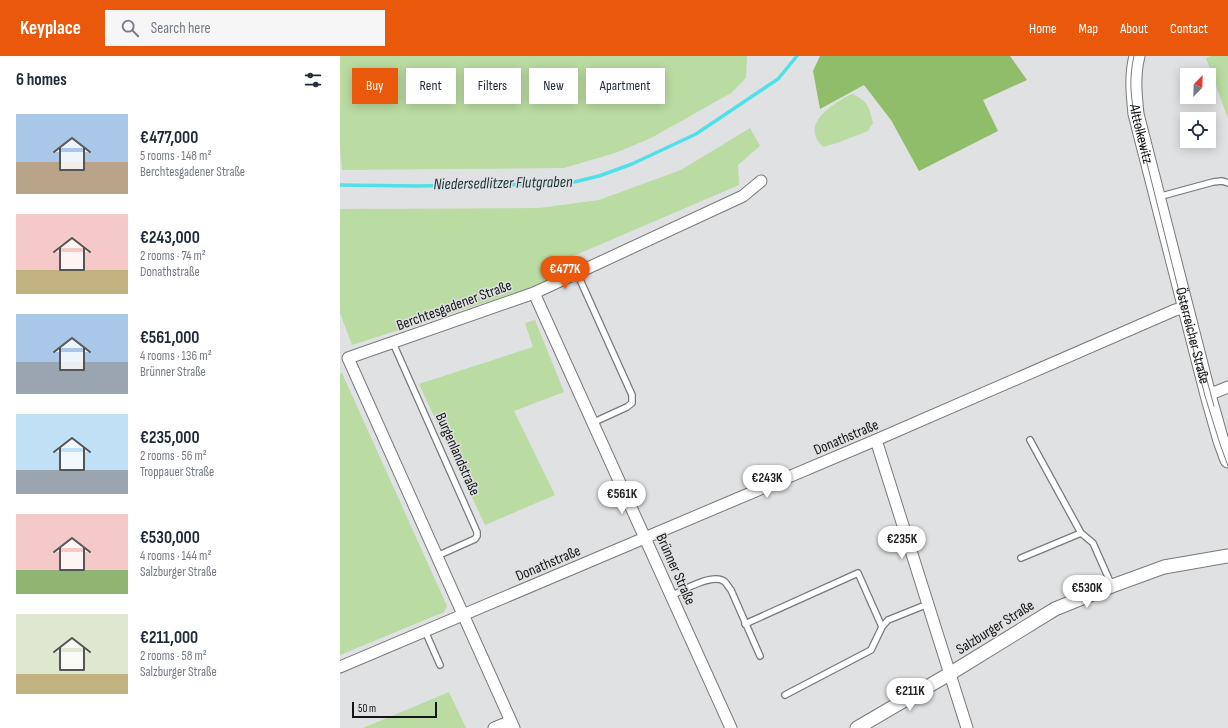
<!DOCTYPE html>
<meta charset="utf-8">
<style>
body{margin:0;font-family:"Sofia Sans Condensed",sans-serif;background:#f6f6f7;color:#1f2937;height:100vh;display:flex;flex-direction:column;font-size:15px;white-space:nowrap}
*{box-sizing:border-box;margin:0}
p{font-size:13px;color:#747a83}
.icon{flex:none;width:22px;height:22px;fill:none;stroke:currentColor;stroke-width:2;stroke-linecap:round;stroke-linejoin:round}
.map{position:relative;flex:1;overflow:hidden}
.panel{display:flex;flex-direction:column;background:#fff;width:340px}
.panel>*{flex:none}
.hud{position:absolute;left:12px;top:12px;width:380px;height:36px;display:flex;gap:8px}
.needle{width:26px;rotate:23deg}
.tools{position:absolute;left:840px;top:12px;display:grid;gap:8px}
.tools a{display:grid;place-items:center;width:36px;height:36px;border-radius:0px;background:#fff;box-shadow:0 2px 10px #0003;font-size:20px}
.scale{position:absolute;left:12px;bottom:10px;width:85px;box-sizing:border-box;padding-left:4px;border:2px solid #151516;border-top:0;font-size:11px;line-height:14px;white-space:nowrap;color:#151516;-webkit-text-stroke:3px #e0e1e2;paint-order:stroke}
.price{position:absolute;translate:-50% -34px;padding:0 9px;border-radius:14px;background:#fff;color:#222;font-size:13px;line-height:26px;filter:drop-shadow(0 1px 2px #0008)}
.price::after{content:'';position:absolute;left:50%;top:24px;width:12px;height:9px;margin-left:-6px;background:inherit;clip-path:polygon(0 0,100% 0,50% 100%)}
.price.on{background:#ea580c;color:#fff}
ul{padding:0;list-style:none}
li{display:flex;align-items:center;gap:12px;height:100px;padding:0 16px}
li span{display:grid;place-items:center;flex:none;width:112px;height:80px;border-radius:0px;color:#555}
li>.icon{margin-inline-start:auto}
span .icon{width:48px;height:48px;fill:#fffc;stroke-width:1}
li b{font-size:17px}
h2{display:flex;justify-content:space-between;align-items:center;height:48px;padding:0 16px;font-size:17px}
.pill{padding:0 14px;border-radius:0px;background:#fff;box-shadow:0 2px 10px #0003;font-size:14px;line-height:36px}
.pill.on{background:#ea580c;color:#fff}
header{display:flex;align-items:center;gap:24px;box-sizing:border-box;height:56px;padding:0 20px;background:#ea580c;color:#fff}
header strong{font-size:19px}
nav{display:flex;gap:22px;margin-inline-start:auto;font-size:14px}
.search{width:280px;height:36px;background:#f6f6f7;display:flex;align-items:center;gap:10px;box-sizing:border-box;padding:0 14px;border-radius:0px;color:#747a83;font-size:15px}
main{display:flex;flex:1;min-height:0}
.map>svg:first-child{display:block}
</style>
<header>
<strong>Keyplace</strong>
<div class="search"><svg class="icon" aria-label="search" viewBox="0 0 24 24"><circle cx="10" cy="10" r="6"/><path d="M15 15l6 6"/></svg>Search here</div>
<nav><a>Home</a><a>Map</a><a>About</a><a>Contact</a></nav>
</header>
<main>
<section class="panel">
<h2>6 homes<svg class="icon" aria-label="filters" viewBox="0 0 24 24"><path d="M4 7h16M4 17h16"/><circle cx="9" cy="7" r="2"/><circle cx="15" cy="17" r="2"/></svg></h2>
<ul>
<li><span style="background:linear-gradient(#a9c7e8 60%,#b9a48a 0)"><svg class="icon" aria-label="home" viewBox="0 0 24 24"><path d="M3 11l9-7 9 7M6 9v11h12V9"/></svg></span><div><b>€477,000</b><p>5 rooms · 148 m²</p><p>Berchtesgadener Straße</p></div></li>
<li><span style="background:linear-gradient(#f6c9c9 70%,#c2b280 0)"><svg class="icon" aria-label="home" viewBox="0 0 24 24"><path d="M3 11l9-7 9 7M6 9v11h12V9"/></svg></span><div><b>€243,000</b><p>2 rooms · 74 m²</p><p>Donathstraße</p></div></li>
<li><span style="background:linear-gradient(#a9c7e8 60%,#9aa5b1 0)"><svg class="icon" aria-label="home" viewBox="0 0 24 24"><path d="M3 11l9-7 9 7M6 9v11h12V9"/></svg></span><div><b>€561,000</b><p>4 rooms · 136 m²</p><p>Brünner Straße</p></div></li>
<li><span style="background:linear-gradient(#bfe0f5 70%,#9aa5b1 0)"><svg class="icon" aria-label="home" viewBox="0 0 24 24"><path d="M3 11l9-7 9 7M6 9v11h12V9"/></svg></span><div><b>€235,000</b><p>2 rooms · 56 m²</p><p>Troppauer Straße</p></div></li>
<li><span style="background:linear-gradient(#f6c9c9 70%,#8fb573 0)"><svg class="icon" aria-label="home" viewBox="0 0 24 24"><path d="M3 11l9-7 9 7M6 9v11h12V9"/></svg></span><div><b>€530,000</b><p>4 rooms · 144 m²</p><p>Salzburger Straße</p></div></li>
<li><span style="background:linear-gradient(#dfe7d0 75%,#c2b280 0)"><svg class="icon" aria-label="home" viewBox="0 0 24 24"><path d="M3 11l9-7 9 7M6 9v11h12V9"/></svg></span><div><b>€211,000</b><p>2 rooms · 58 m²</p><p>Salzburger Straße</p></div></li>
</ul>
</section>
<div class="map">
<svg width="888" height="672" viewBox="0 0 888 672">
<rect width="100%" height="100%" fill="#e0e1e2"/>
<path fill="#badba1" d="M 0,0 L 407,0 L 407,1 L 406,22 L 391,37 L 311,82 L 275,97 L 224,112 L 2,114 L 0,91 Z
M 871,0 L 888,0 L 888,63 L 866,2 Z
M 512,38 C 528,45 529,51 533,67 L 528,75 L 497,87 L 483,91 C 459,68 492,48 512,38 Z
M 410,72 L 420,90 L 398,109 L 399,129 L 231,201 L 236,212 L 197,230 L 12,289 L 0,257 L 0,153 L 199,152 L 259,144 L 341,114 Z
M 195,264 L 224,336 L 174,355 L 215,439 L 145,469 L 79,328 L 193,291 L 185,267 Z
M 2,317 L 107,550 L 104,556 L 0,599 L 0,318 Z
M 109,636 L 126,672 L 23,672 Z"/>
<path fill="#90bd6a" d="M 480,0 L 670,0 L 687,24 L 643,44 L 658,75 L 579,115 L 551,64 L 524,29 L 480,53 L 473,15 Z"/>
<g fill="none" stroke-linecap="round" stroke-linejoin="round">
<path stroke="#51e0e9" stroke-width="3.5" d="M 0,129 L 76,130 L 226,128 L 259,120 L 292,108 L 356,78 L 438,23 L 457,0"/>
<g stroke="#78797a" stroke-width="8">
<path id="service" d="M 818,141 L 873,126 L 882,125 L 888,127
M 237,217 L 292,339 L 292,347 L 287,351 L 252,367
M 53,287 L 137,476 L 137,480 L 135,483 L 97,500
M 690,384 L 741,477 L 753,487 L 772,530
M 681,502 L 741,477
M 331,540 C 343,534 374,516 385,526 C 387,528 389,532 391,534 L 420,600
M 405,568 L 518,517 L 542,571
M 85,575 L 100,609
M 445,639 L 531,594 L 542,571 L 548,564 L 588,548"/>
</g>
<g stroke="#78797a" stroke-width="13">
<path id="minor" d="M 194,237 L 391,672
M 868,339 L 888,331
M 536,384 L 627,672
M 0,611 L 536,384 L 835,254 L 846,251
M 154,672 L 171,665
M 174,672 L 8,302 L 194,237 L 403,140 L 421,125"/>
</g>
<g stroke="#78797a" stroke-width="15">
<path id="tertiary" d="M 517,672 L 611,617 L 715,553 L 772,530 L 824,511 L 888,500"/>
</g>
<g stroke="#78797a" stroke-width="17">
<g id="secondary">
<path id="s1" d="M 797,0 C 792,20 794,38 796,58 L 868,339 L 881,385 L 888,404"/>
</g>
</g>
<use href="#service" stroke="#fff" stroke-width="5.5"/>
<use href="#minor" stroke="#fff" stroke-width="11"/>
<use href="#tertiary" stroke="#fff" stroke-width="13"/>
<use href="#secondary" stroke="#fff" stroke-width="15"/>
<path stroke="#7b7c7d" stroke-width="1" d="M 794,0 C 790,17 790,33 793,51 L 865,340 L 880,388 L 888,410
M 862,306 L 874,350"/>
</g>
<g text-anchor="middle" stroke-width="3" stroke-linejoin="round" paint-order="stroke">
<g font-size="15" fill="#151516" stroke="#e0e1e2">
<text dy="5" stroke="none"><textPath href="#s1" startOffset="79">Alttolkewitz</textPath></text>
<text transform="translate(114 249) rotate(-20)" y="5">Berchtesgadener Straße</text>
<text dy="5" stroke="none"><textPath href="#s1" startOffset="287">Österreicher Straße</textPath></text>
<text transform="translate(506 381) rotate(-23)" y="5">Donathstraße</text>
<text transform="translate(118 398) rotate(66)" y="5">Burgenlandstraße</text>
<text transform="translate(208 507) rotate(-23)" y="5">Donathstraße</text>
<text transform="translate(336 513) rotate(66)" y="5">Brünner Straße</text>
<text transform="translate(655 571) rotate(-32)" y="5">Salzburger Straße</text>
</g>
<g font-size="16" font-style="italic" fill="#1a3233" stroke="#e0e1e2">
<text transform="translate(163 126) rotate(-1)" y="6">Niedersedlitzer Flutgraben</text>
</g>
</g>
</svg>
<div class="tools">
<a><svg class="needle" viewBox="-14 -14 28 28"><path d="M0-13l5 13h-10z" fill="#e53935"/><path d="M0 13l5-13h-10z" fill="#747a83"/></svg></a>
<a><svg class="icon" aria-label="locate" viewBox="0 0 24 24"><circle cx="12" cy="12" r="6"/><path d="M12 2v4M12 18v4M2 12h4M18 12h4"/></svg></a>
</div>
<div class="scale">50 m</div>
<b class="price on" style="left:225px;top:234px">€477K</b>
<b class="price" style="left:427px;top:443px">€243K</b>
<b class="price" style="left:282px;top:459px">€561K</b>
<b class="price" style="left:562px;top:504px">€235K</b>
<b class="price" style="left:747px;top:553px">€530K</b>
<b class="price" style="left:570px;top:656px">€211K</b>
<div class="hud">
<a class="pill on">Buy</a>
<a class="pill">Rent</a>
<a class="pill">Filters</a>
<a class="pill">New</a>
<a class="pill">Apartment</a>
</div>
</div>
</main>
